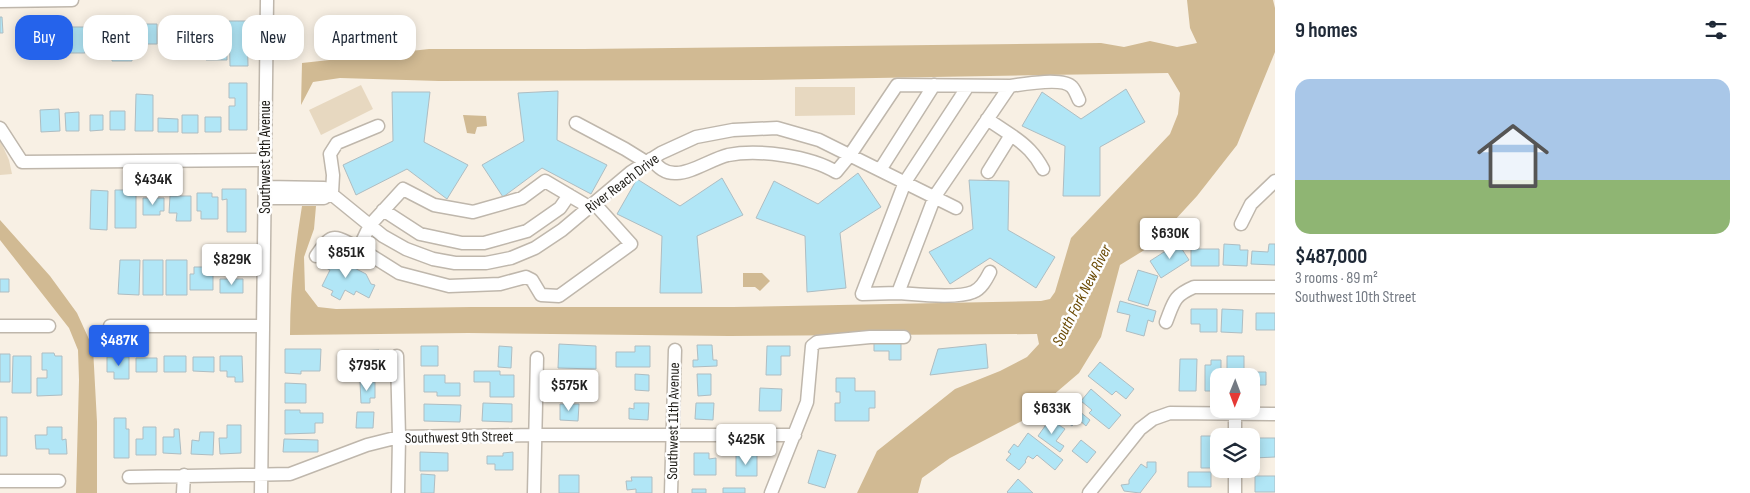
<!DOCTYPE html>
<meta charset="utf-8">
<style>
body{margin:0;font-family:"Sofia Sans Condensed",sans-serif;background:#f6f6f7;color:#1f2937;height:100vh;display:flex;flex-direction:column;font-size:19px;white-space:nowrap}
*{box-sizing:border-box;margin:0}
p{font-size:16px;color:#747a83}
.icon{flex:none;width:28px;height:28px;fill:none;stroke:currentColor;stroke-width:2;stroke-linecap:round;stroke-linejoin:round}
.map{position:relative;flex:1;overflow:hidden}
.sheet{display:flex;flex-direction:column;background:#fff;width:475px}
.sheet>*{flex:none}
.guide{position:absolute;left:15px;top:15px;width:475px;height:45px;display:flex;gap:10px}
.needle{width:32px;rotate:181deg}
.buttons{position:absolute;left:1210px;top:368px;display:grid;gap:10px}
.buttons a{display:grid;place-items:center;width:50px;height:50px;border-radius:10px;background:#fff;box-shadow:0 2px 12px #0003;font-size:25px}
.price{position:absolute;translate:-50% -42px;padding:0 11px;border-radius:5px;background:#fff;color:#222;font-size:16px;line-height:32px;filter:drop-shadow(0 1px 2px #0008)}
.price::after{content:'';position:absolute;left:50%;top:30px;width:15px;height:11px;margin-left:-8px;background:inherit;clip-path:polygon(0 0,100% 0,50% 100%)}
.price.selected{background:#2563eb;color:#fff}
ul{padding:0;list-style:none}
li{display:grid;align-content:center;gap:10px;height:265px;padding:0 20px}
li+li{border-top:1px solid #e0e1e3}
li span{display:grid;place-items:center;height:155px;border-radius:15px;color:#555}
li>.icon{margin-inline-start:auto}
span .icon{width:90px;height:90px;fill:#fffc;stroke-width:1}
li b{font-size:21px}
h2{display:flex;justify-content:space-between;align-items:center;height:60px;padding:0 20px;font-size:21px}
.pill{padding:0 18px;border-radius:15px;background:#fff;box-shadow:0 2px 12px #0003;font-size:18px;line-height:45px}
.pill.selected{background:#2563eb;color:#fff}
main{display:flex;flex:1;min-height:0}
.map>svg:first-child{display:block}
</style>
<main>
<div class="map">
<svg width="1275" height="493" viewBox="0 0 1275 493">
<rect width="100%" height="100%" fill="#f8f0e4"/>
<path fill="#e7d8c0" d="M 361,85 L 373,109 L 321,135 L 309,110 Z
M 795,87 L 855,87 L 855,115 L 795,116 Z
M 0,140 L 9,160 L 12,174 L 0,175 Z"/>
<path fill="#d1ba93" d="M 1187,0 L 1273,0 L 1275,8 L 1275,52 L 1237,145 L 1197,196 L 1151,246 L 1120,265 L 1101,337 L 1079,373 L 1024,420 L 950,458 L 922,478 L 918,493 L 857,493 L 877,451 L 955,389 L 1000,371 L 1027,357 L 1039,344 L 1037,334 L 729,336 L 468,333 L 290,335 C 290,291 295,249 302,206 L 316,206 L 314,229 L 304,257 L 305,290 L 318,307 L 336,309 L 471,307 L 733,307 L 1041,301 L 1050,299 L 1055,292 L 1071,238 L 1170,134 L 1178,114 L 1180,93 L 1168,73 L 761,80 L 439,81 L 340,78 L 313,82 L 301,105 L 302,63 L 429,49 L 583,49 L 1101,43 L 1124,47 L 1150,41 L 1177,47 L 1197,43 L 1190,28 Z
M 463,115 L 486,116 L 487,126 L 477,127 L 475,134 L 467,133 Z
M 0,220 L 50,276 L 77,313 L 93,348 L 97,422 L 97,493 L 76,493 L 79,380 L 78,350 L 69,328 L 0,240 Z
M 743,273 L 762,273 L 770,281 L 760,291 L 755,287 L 743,287 Z"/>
<path fill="#b1e6f6" stroke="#aebdc2" d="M 0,17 L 2,17 L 3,33 L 0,33 Z
M 229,21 L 247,21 L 248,66 L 230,66 Z
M 183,22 L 204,23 L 203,59 L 182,59 Z
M 206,22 L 227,23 L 227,60 L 206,60 Z
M 112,24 L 132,24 L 132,61 L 112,61 Z
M 136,24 L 157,24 L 157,44 L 136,44 Z
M 160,24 L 176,24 L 176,39 L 160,40 Z
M 42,25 L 57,25 L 57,37 L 63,36 L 63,48 L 50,48 L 50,38 L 43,38 Z
M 89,25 L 109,25 L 109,48 L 98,48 L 98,39 L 89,39 Z
M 19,26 L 35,26 L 35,40 L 19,41 Z
M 65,27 L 85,27 L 85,53 L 65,53 Z
M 229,83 L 247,83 L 247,130 L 229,130 L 229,106 L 235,106 L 235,98 L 229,98 Z
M 1126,89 L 1145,122 L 1100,147 L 1100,196 L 1063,196 L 1065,146 L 1022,126 L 1042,92 L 1081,119 Z
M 558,91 L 557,140 L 607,165 L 591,194 L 542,168 L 503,197 L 482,165 L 524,141 L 518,93 Z
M 392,92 L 430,92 L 424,142 L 468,165 L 447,199 L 407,169 L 356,195 L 343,165 L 393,141 Z
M 136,94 L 153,95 L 153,131 L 135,131 Z
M 59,109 L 60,131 L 41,132 L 40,110 Z
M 110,111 L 125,111 L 125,130 L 110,130 Z
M 79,112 L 79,131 L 66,131 L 65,113 Z
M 90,115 L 103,115 L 103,130 L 90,131 Z
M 182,115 L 198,115 L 198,133 L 182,133 Z
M 205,117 L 221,117 L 221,132 L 205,132 Z
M 158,118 L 178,119 L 178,132 L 158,132 Z
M 858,173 L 881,207 L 840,233 L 846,288 L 807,292 L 805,236 L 756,218 L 774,181 L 818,204 Z
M 722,178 L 743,215 L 697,236 L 702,293 L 660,293 L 662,236 L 617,214 L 637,179 L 680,206 Z
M 969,180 L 1009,181 L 1008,230 L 1055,257 L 1036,288 L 990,258 L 950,284 L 929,252 L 973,229 Z
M 222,189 L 246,189 L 246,232 L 227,232 L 227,199 L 222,200 Z
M 91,190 L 108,191 L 107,230 L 90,229 Z
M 115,190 L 136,190 L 136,228 L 115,228 Z
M 197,193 L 212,193 L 212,197 L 218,197 L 218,219 L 201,219 L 201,211 L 197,211 Z
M 170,196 L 191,196 L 191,221 L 176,221 L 177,213 L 169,213 Z
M 143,198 L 164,198 L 164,211 L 160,211 L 160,215 L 143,215 Z
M 1178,243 L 1189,260 L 1161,278 L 1150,261 Z
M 1224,244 L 1240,245 L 1240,250 L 1248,250 L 1247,266 L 1223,265 Z
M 1269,244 L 1275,244 L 1275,265 L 1251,264 L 1252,251 L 1268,252 Z
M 1191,249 L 1219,249 L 1219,266 L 1191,266 Z
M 325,256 L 336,261 L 337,259 L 366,274 L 371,284 L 375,285 L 369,298 L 356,291 L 354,295 L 345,290 L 340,300 L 331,295 L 333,291 L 322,286 L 330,270 L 320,265 Z
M 120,260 L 140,260 L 139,295 L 118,294 Z
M 143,260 L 163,260 L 163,295 L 143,295 Z
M 166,260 L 187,260 L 187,295 L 166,295 Z
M 194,267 L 213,267 L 213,290 L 190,290 L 190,274 L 194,274 Z
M 1138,270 L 1158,276 L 1148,306 L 1128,300 Z
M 0,279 L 9,279 L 9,292 L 0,292 Z
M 220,279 L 243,279 L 243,293 L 220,293 Z
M 1120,301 L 1156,311 L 1153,322 L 1148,320 L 1144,336 L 1126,331 L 1130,315 L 1117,312 Z
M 1191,309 L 1217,309 L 1217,332 L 1200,332 L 1200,324 L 1191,324 Z
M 1222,309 L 1243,310 L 1242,333 L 1221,332 Z
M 1256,313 L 1275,313 L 1275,330 L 1256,330 Z
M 874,341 L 901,341 L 901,360 L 889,360 L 889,351 L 874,351 Z
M 559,344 L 596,346 L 596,369 L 558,368 Z
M 986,344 L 988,368 L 930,375 L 938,349 Z
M 697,345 L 712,345 L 713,360 L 717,360 L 717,366 L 693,367 L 693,360 L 698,360 Z
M 421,346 L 438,346 L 438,366 L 421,366 Z
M 499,346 L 512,347 L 511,368 L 498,367 Z
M 635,346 L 650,346 L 650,367 L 616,367 L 616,352 L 635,352 Z
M 767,346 L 790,346 L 790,356 L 781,356 L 781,375 L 766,375 Z
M 285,349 L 321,349 L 320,371 L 301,371 L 301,374 L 285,373 Z
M 379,350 L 379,367 L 373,367 L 373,372 L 351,372 L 350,357 L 359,357 L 359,351 Z
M 42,353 L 54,353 L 55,356 L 62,356 L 62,395 L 37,396 L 37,378 L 47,378 L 47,370 L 42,370 Z
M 0,354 L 10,354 L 10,382 L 0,382 Z
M 13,356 L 31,356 L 31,393 L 12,393 Z
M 164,356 L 186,356 L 186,372 L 164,372 Z
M 220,356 L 242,356 L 243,382 L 235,382 L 235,377 L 227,377 L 227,371 L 220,371 Z
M 1227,356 L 1244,356 L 1244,376 L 1227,376 Z
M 107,357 L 129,357 L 129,379 L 114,379 L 114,372 L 107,372 Z
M 193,357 L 214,357 L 214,372 L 193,371 Z
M 136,358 L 157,358 L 157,372 L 136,372 Z
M 1180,359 L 1197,359 L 1196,391 L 1179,391 Z
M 1211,360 L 1221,360 L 1221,376 L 1219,376 L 1219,391 L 1205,391 L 1205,365 L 1211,365 Z
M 1100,362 L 1134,389 L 1126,399 L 1116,391 L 1112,395 L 1088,376 Z
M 474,371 L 500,371 L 500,375 L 514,375 L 514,397 L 490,397 L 490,382 L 474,382 Z
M 1249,372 L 1266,372 L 1266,385 L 1258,385 L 1258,395 L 1251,394 L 1251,376 L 1249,376 Z
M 635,374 L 649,375 L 649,391 L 635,390 Z
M 697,374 L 711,374 L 711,395 L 698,396 Z
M 424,375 L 445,375 L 445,383 L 460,383 L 460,396 L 437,396 L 437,392 L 424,392 Z
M 836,378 L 855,378 L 855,391 L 875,391 L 875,408 L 869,408 L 869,421 L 835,421 L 835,403 L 840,403 L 840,392 L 836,392 Z
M 360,382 L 375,382 L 375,398 L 370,398 L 370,403 L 361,403 Z
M 285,383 L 306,384 L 306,403 L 285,403 Z
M 760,388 L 782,389 L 781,411 L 759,411 Z
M 1091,389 L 1121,415 L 1109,429 L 1089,413 L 1092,410 L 1081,401 Z
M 1068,402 L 1090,420 L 1086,426 L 1078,419 L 1072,426 L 1058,415 Z
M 483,403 L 512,404 L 512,422 L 482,421 Z
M 634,403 L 649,403 L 648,420 L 629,419 L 629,408 L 634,409 Z
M 696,403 L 714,403 L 713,420 L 695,419 Z
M 424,404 L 461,405 L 460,422 L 424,421 Z
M 560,404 L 579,404 L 578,421 L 560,420 Z
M 285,410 L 300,410 L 300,413 L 323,413 L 323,423 L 315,423 L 315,433 L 285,434 Z
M 357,412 L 374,412 L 373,428 L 356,428 Z
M 0,417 L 7,417 L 7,456 L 0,456 Z
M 114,418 L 126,418 L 126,429 L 129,429 L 129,458 L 114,458 Z
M 1050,419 L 1065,429 L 1056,441 L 1064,446 L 1060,452 L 1038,436 Z
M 227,425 L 241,425 L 241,453 L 220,454 L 219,438 L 227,438 Z
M 47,427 L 62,427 L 62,440 L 66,439 L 67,454 L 49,454 L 49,449 L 36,449 L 35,435 L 47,435 Z
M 143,427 L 156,427 L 156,455 L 136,455 L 136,439 L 143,439 Z
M 174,429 L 179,429 L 181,454 L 163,453 L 163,437 L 174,437 Z
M 200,432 L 214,432 L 213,455 L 191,454 L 192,440 L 199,441 Z
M 1028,433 L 1063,460 L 1055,470 L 1037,455 L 1033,459 L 1028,456 L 1025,461 L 1026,462 L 1019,470 L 1006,460 L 1011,454 L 1008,452 L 1014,444 L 1018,447 Z
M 1201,436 L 1217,436 L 1217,468 L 1201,468 Z
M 1254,438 L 1275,438 L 1275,457 L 1254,458 Z
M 284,439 L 318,440 L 318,452 L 283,452 Z
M 1081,440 L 1096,452 L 1087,463 L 1072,451 Z
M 818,450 L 836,455 L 825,488 L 808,483 Z
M 420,452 L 448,453 L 448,471 L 420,471 Z
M 513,452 L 513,470 L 495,470 L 495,464 L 487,464 L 487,456 L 503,456 L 503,453 Z
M 694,453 L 709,453 L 709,459 L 716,458 L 716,475 L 694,475 Z
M 736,455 L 757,455 L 757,476 L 736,476 Z
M 1147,462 L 1156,462 L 1156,472 L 1140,493 L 1124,491 L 1121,485 L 1129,484 L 1129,480 L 1141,464 L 1147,468 Z
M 1188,472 L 1211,472 L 1211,487 L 1188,487 Z
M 421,474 L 435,475 L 434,493 L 421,493 Z
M 559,475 L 579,475 L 579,493 L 559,493 Z
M 1255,476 L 1275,476 L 1275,492 L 1255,492 Z
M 631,477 L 652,477 L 652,493 L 636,493 L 636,489 L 627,490 L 626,481 L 632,481 Z
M 1018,479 L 1033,493 L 1008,493 L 1007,492 Z
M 723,488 L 745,488 L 745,493 L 723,493 Z
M 692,489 L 706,489 L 706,493 L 692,493 Z"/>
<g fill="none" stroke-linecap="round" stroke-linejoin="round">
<g stroke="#bfb7ac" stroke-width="15">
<path id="minor" d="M 0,1 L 72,0
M 1010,86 C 1023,84 1063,77 1072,87 C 1075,90 1077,96 1079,100
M 987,119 L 1011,135 L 988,172
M 576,123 L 625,149 L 646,162
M 0,128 L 22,162 L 264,160
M 1011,135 C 1026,145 1035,154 1043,169
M 651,159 C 658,167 665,174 677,173 C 691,173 712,159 728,155 C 758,149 810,156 836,172 L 850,155 L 897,85 L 1010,86 L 935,196 L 898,293 L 862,294 L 905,182 L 968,86
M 880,170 L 934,85
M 265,187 L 324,188 L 383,236 L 406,249 L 433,259 L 455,263 L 486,263 L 511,258 L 535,248 L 562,230 L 631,172 L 661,153 L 696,137 L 733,130 L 777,128 L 819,140 L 956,208
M 332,193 L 333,175 L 330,154 L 337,143 L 378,126
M 265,198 L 324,198 L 332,193
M 589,207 L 545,181 L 522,198 L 473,212 L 434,205 L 403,189 L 370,225 L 359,248 L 399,273 L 449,286 L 500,284 L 526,277 L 532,280 L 541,295 L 559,296 L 631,244 L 594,203
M 383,210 L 420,234 L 462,243 L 484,243 L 527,231 L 560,208 L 569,195
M 1241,224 L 1251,204 L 1275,181
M 316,256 C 333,231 333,236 359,248
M 898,293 C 915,294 957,299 973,292 C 981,289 986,280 990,272
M 1166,322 C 1174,302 1173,296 1194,287 L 1275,287
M 0,326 L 49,326
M 110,326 L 263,326
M 397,356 L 399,437 L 398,493
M 1235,414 L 1235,436
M 1235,469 L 1235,493
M 129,477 L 290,474 L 367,445 L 399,437 L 535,435 L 795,435
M 0,481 L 59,481
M 183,493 L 184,475
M 261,493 L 267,0
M 534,493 L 537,358
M 671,493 L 675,350
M 771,493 L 807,402 L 812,346 L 817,342 L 870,337 L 904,337
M 1089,493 L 1140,429 L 1153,419 L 1170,413 L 1275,414"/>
</g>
<use href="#minor" stroke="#fff" stroke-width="12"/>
</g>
<g text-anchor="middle" stroke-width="5" stroke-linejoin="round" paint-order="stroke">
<g font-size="15" fill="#1e1c17" stroke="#fefefe">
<text transform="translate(265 157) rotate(-90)" y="5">Southwest 9th Avenue</text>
<text transform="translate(622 183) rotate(-37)" y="5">River Reach Drive</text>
<text transform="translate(673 421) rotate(-89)" y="5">Southwest 11th Avenue</text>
<text transform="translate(459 437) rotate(-1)" y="5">Southwest 9th Street</text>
</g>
<g font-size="16" font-style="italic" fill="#6a4a04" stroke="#fefefe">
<text transform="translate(1081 295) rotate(-63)" y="6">South Fork New River</text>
</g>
</g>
</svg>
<div class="buttons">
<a><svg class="needle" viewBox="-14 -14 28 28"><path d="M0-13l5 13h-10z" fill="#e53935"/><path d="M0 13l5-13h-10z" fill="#747a83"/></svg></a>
<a><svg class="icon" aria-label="layers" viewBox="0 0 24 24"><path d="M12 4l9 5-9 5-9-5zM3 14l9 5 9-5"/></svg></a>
</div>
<b class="price" style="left:153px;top:206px">$434K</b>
<b class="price" style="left:1170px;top:260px">$630K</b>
<b class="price" style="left:346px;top:279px">$851K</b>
<b class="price" style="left:232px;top:286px">$829K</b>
<b class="price selected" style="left:119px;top:367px">$487K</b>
<b class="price" style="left:367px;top:392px">$795K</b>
<b class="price" style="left:569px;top:412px">$575K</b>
<b class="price" style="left:1052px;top:435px">$633K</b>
<b class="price" style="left:746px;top:466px">$425K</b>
<div class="guide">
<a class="pill selected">Buy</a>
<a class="pill">Rent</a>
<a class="pill">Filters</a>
<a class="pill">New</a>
<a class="pill">Apartment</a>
</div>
</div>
<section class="sheet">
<h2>9 homes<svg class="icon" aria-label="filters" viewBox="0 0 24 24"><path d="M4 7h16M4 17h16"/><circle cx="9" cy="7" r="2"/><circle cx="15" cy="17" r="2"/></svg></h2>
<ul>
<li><span style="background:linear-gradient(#a9c7e8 65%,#8fb573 0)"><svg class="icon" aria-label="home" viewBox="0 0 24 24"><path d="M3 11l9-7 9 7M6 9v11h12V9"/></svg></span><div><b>$487,000</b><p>3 rooms · 89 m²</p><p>Southwest 10th Street</p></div></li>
</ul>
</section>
</main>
